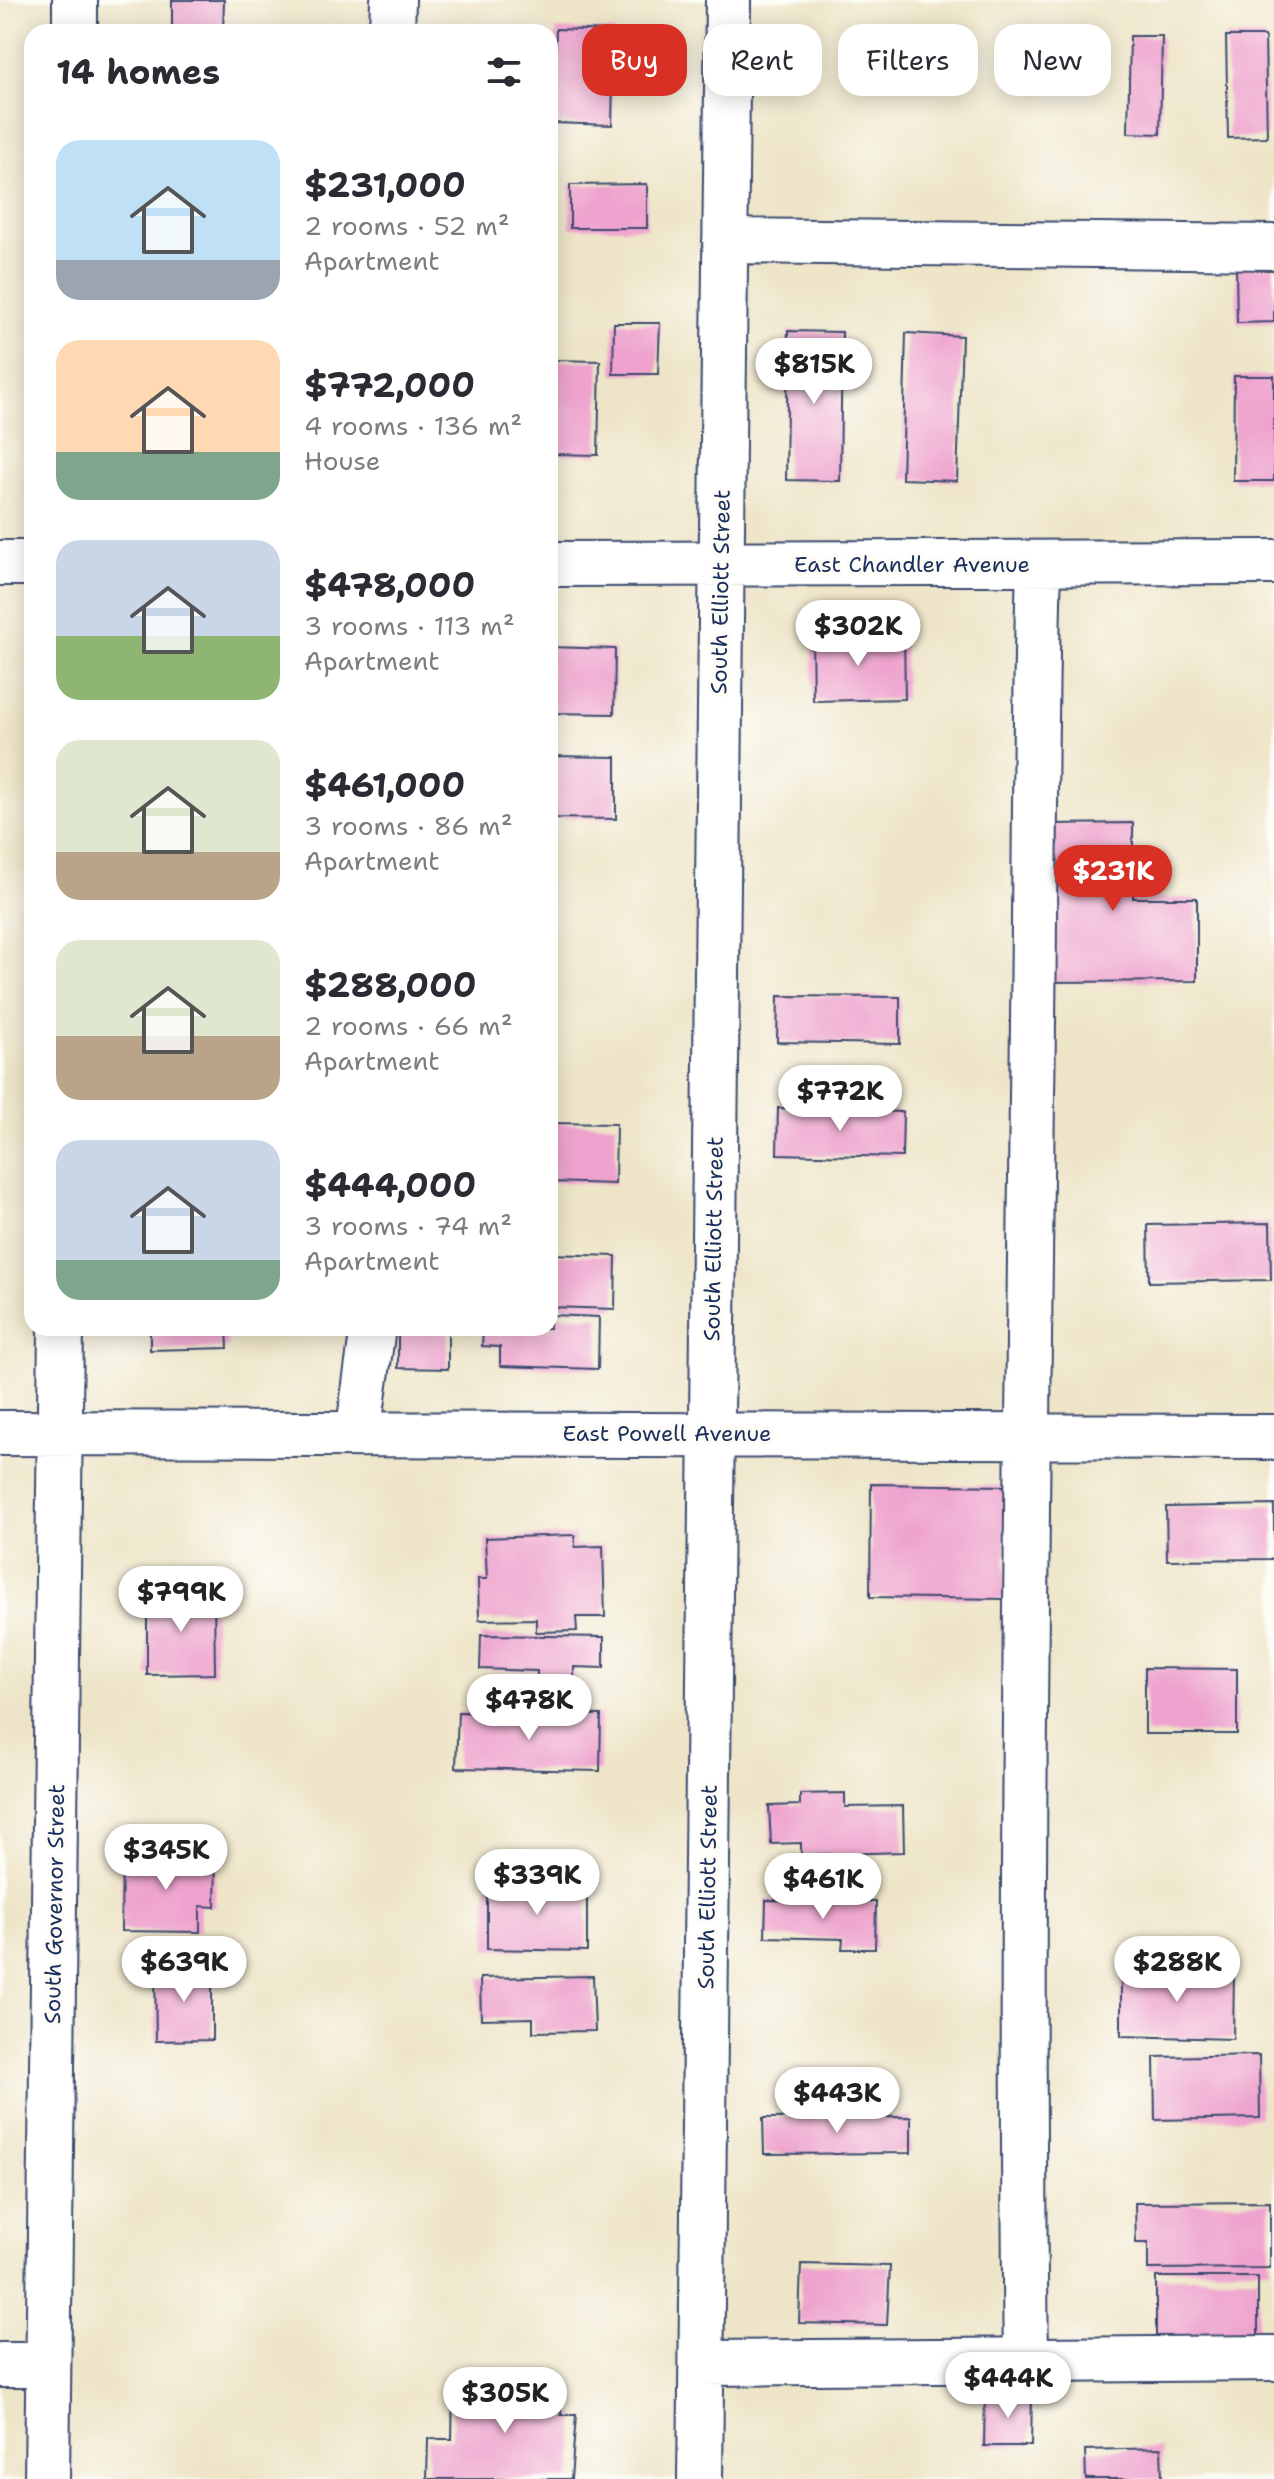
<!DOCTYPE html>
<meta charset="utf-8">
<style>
body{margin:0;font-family:"Shantell Sans",sans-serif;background:#f7f7f7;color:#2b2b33;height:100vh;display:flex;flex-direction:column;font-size:30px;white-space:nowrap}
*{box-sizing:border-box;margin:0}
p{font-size:26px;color:#7c7c81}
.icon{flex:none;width:44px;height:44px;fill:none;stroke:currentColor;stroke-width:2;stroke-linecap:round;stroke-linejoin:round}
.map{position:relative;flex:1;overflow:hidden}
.panel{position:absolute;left:24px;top:24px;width:534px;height:1312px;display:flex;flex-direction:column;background:#fff;border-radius:24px;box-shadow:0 4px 20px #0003}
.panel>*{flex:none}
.banner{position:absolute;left:582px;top:24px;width:572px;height:72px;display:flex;gap:16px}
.price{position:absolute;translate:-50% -68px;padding:0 18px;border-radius:28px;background:#fff;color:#222;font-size:26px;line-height:52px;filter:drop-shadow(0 2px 4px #0008)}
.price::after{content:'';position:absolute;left:50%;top:48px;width:24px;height:18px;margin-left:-12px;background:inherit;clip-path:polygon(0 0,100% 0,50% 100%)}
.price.selected{background:#d93025;color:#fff}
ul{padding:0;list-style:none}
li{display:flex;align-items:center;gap:24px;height:200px;padding:0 32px}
li span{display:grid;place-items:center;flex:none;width:224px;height:160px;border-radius:24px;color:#555}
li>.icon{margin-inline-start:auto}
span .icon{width:96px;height:96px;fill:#fffc;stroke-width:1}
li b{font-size:34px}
h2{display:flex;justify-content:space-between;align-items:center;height:96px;padding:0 32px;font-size:34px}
.tag{padding:0 28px;border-radius:24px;background:#fff;box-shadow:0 4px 20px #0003;font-size:28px;line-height:72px}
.tag.selected{background:#d93025;color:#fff}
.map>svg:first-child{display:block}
</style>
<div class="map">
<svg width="1274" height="2479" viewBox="0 0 1274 2479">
<rect width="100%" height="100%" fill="#fdfcf7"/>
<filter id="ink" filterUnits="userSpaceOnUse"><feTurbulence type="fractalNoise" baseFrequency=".0125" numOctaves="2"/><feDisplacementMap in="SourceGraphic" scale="16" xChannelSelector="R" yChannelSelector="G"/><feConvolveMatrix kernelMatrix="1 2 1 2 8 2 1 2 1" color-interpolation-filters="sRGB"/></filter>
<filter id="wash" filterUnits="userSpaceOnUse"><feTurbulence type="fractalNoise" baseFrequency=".006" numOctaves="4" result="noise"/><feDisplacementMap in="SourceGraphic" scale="32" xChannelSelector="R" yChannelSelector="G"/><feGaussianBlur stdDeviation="1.8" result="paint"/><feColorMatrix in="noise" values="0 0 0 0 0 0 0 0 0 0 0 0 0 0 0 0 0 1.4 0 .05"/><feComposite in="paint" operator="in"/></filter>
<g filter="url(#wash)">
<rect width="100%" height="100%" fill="#eee5c8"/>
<g id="blocks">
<path fill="#eea2cd" d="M 172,0 L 224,0 L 223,32 L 172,32 Z
M 556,29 L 614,31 L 612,125 L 554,123 Z
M 1130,36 L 1162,36 L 1160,134 L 1128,133 Z
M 1226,36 L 1265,36 L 1267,137 L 1228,138 Z
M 647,184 L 647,228 L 570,228 L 570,185 Z
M 1274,266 L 1274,322 L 1237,323 L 1236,267 Z
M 614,323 L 660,323 L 658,374 L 613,374 Z
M 788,331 L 842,332 L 840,481 L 786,480 Z
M 906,333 L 962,336 L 957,481 L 902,479 Z
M 550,360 L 600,361 L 598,455 L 550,454 Z
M 1234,376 L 1274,376 L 1274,481 L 1233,481 Z
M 904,634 L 905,699 L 813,701 L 812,636 Z
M 550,647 L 615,649 L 614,714 L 550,713 Z
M 550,756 L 616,757 L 616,819 L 550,818 Z
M 1133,823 L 1133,898 L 1197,898 L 1197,981 L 1051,982 L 1051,824 Z
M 778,996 L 900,997 L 900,1044 L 777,1042 Z
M 778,1108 L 903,1112 L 902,1157 L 777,1154 Z
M 550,1123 L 616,1124 L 615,1184 L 550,1182 Z
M 1270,1223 L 1271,1280 L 1149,1282 L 1148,1225 Z
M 550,1254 L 616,1256 L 615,1309 L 550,1307 Z
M 550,1315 L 599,1317 L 598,1369 L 500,1366 L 500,1347 L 482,1346 L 483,1328 L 550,1328 Z
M 150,1328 L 227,1328 L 228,1348 L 150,1350 Z
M 398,1328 L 448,1328 L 448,1369 L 398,1368 Z
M 871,1484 L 1006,1486 L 1005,1599 L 870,1597 Z
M 1274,1505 L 1274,1559 L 1167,1560 L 1166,1507 Z
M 575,1535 L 575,1547 L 603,1546 L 605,1617 L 576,1617 L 577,1631 L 536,1632 L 536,1619 L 479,1620 L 478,1579 L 487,1579 L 485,1538 Z
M 147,1594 L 214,1594 L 215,1674 L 147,1675 Z
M 481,1635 L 604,1637 L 604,1668 L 574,1667 L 574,1684 L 537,1683 L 537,1671 L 480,1669 Z
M 1145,1668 L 1237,1669 L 1237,1734 L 1145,1734 Z
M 458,1712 L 601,1715 L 600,1771 L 456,1768 Z
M 845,1793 L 845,1807 L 903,1806 L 904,1852 L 801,1855 L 801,1843 L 771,1844 L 769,1806 L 800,1805 L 800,1794 Z
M 122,1854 L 216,1855 L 215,1907 L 200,1906 L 200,1932 L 121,1931 Z
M 487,1884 L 587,1885 L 587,1951 L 487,1949 Z
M 766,1900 L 876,1902 L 875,1949 L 842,1949 L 843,1939 L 765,1937 Z
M 212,1967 L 212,2040 L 156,2041 L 155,1968 Z
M 1121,1970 L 1234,1972 L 1233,2039 L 1121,2036 Z
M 593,1976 L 595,2031 L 533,2032 L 533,2018 L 481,2019 L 480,1978 Z
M 1259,2055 L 1260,2118 L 1155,2120 L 1154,2057 Z
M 911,2117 L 911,2153 L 764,2154 L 763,2118 Z
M 1270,2202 L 1270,2268 L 1148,2269 L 1148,2243 L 1136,2243 L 1135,2203 Z
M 801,2264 L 890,2266 L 887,2325 L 799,2323 Z
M 1156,2277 L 1258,2277 L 1258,2340 L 1156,2341 Z
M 453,2384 L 561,2386 L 561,2415 L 576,2415 L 571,2479 L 427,2479 L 428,2439 L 452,2439 Z
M 985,2394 L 1032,2394 L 1031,2446 L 984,2446 Z
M 1161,2448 L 1162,2479 L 1086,2479 L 1085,2450 Z"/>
</g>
</g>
<g filter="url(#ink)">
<use href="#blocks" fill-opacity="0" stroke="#3b4a6e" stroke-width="2"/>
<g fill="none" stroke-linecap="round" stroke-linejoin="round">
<g stroke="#3b4a6e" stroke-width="48">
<path id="minor" d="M 75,32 L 75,0
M 392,32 L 393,0
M 725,241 L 1274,247
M 0,563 L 32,563
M 550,564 L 1274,562
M 0,1433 L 1274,1437
M 358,1434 L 373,1328
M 1026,2361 C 1020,1939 1027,1517 1032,1096 C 1035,918 1034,740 1039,563
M 702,2363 L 1274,2358
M 0,2365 L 48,2365
M 47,2479 L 61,1328
M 700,2479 L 728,0"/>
</g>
<use href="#minor" stroke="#fff" stroke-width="44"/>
</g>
</g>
<g text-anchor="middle" stroke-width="7" stroke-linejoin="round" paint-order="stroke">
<g font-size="22" fill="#1b2f5e" stroke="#fdfcf7">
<text x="912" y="572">East Chandler Avenue</text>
<text transform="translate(720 592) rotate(-89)" y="8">South Elliott Street</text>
<text transform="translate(713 1239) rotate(-89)" y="8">South Elliott Street</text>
<text x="667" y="1441">East Powell Avenue</text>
<text transform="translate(707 1887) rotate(-89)" y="8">South Elliott Street</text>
<text transform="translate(54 1904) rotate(-89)" y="8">South Governor Street</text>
</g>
</g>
</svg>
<b class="price" style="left:814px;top:406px">$815K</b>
<b class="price" style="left:858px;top:668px">$302K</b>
<b class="price selected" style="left:1113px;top:913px">$231K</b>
<b class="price" style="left:840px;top:1133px">$772K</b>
<b class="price" style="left:181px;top:1634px">$799K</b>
<b class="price" style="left:529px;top:1742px">$478K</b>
<b class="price" style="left:166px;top:1892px">$345K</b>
<b class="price" style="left:537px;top:1917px">$339K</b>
<b class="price" style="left:823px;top:1921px">$461K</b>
<b class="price" style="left:184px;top:2004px">$639K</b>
<b class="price" style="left:1177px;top:2004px">$288K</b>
<b class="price" style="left:837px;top:2135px">$443K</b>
<b class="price" style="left:1008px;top:2420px">$444K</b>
<b class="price" style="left:505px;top:2435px">$305K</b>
<div class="banner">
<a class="tag selected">Buy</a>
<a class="tag">Rent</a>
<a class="tag">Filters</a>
<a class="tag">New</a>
</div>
<section class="panel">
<h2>14 homes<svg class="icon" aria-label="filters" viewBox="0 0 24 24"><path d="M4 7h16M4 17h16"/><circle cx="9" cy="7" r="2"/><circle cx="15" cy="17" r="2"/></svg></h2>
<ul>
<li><span style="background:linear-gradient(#bfe0f5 75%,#9aa5b1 0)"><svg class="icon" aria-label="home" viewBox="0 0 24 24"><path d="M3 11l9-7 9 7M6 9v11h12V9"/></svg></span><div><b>$231,000</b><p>2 rooms · 52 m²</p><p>Apartment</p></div></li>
<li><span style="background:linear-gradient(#ffd9b3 70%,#7fa58c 0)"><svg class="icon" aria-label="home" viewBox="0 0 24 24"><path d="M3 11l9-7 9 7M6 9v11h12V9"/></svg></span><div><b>$772,000</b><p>4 rooms · 136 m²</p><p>House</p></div></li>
<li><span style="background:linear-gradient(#c9d6e8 60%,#8fb573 0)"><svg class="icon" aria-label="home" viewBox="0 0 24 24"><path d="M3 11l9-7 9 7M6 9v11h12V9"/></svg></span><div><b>$478,000</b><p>3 rooms · 113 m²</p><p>Apartment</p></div></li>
<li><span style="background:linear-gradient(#dfe7d0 70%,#b9a48a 0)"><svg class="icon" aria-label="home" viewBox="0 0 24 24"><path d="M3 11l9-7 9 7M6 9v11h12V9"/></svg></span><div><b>$461,000</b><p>3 rooms · 86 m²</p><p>Apartment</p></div></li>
<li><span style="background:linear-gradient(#dfe7d0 60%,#b9a48a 0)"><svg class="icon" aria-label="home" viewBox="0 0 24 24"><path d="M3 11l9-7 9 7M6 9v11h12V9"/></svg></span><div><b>$288,000</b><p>2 rooms · 66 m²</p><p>Apartment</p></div></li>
<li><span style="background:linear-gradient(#c9d6e8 75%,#7fa58c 0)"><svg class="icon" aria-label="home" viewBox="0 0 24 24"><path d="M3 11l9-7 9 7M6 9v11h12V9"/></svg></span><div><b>$444,000</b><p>3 rooms · 74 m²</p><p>Apartment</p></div></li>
</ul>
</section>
</div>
